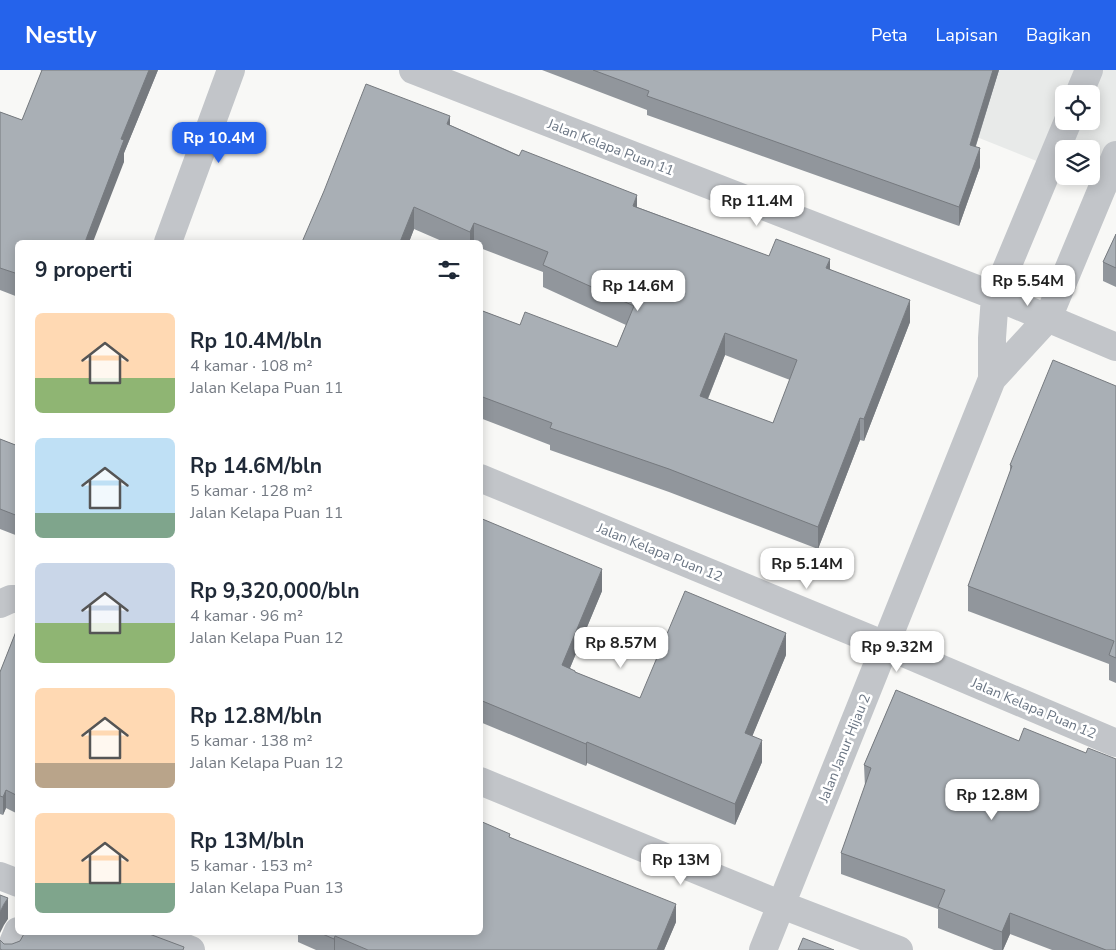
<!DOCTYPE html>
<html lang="id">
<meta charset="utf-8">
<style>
body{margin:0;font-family:"Nunito Sans",sans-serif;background:#f6f6f7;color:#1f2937;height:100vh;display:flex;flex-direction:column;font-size:19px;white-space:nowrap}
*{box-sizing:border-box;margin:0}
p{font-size:16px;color:#747a83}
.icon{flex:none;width:28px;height:28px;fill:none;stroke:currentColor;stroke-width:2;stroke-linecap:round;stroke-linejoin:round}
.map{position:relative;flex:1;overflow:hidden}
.side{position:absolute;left:15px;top:170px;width:468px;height:695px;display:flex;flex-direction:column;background:#fff;border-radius:8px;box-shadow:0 2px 12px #0003}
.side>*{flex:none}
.fabs{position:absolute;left:1055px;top:15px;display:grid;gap:10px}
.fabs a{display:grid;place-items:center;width:45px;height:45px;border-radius:8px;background:#fff;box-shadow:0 2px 12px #0003;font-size:25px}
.price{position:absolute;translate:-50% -42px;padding:0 11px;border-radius:10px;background:#fff;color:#222;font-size:16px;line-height:32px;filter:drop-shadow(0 1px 2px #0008)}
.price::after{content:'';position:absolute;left:50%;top:30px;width:15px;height:11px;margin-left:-8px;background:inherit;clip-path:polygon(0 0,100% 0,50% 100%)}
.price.selected{background:#2563eb;color:#fff}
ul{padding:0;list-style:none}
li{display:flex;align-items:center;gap:15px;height:125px;padding:0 20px}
li span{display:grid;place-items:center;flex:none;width:140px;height:100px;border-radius:8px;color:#555}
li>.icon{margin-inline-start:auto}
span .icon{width:60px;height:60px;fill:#fffc;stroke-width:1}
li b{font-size:21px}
h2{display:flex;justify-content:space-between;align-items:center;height:60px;padding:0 20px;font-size:21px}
header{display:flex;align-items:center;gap:30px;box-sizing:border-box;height:70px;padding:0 25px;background:#2563eb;color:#fff}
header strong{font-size:24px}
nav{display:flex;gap:28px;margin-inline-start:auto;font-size:18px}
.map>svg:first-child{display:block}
</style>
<header>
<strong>Nestly</strong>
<nav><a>Peta</a><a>Lapisan</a><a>Bagikan</a></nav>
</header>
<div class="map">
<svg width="1116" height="880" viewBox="0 0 1116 880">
<rect width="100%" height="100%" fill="#f8f8f6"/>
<path fill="#e8eae9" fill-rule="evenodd" d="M 809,0 L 1116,0 L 1116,123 L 1073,106 L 1091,106 L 1091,79 L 1064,79 L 1064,102 ZM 1064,24 L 1091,24 L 1091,51 L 1064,51 Z"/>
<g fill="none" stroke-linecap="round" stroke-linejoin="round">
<path stroke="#c2c5c9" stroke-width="28" d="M 413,0 L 995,226 L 1116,277
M 1079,24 L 1089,0
M 168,172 L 231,0
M 992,309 L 992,268 L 995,226 L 1068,51
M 480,408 L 885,575 L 1116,673
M 0,534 L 11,529 L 18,529
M 480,711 L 782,835 L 899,880
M 0,806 L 18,813
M 146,862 L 191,880
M 10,880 L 18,861
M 763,880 L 992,309 L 1048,248 L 1116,85"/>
</g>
<path fill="#91969c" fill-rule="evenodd" d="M 40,0 L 158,0 L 124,83 L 124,92 L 18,172 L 18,227 L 0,220 L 0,42 L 22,50 L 42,1 Z
M 542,0 L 999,0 L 976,76 L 980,97 L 959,156 L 647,45 L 647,40 Z
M 450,55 L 637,137 L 769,186 L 830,199 L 910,252 L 864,371 L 860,370 L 818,479 L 669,422 L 550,380 L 550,375 L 480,348 L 480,240 L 520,255 L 617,277 L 626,255 L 543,217 L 543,202 L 480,178 L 480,172 L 444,172 L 414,159 L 409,172 L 302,172 ZM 725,285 L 790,310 L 773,353 L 708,329 Z
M 1116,164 L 1116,217 L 1103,211 L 1103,192 Z
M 1116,316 L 1116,613 L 1109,610 L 1109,594 L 968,541 L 968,516 L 1010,402 L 1010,395 Z
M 0,369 L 18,376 L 18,466 L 0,459 Z
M 480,448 L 602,521 L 570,598 L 575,602 L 640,628 L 786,585 L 752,666 L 762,692 L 735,755 L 587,693 L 586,696 L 480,652 Z
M 17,559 L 18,744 L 6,738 L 3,745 L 0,744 L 0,602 Z
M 896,620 L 1116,880 L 1052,880 L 1010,864 L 1003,880 L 994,880 L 938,858 L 938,839 L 841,804 L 841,783 L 865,717 L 864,695 Z
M 510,767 L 676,852 L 664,880 L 316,880 L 298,872 L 298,865 L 291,862 L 480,862 Z"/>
<path fill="#767a7f" d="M 149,0 L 158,0 L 124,83 L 124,92 L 93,172 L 85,172 L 121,69 Z
M 993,0 L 999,0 L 970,94 L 970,75 Z
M 450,46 L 450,69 L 447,54 Z
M 980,78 L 980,97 L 959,156 L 959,137 Z
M 637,125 L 637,147 L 633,136 Z
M 414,137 L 414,159 L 409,172 L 400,172 Z
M 474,153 L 474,172 L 470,172 L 470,162 Z
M 830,189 L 830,211 L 826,198 Z
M 910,230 L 910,252 L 864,371 L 864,349 Z
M 725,263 L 725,285 L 700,348 L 700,326 Z
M 860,348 L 860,370 L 818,479 L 818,457 Z
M 602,499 L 602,521 L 562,617 L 562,595 Z
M 786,563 L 786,585 L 745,684 L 745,663 Z
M 762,670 L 762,692 L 735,755 L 735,734 Z
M 587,672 L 587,693 L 586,696 L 586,674 Z
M 6,720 L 6,738 L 3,745 L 3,727 Z
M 8,828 L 8,849 L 4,855 L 0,863 L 0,842 L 4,834 Z
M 676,834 L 676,852 L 664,880 L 657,880 Z
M 1010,843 L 1010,864 L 1003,880 L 1002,880 L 1002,862 Z
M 335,866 L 335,880 L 334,880 L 334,869 Z"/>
<path fill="#a9afb5" stroke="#767a7f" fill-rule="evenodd" d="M 42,0 L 149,0 L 121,69 L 124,70 L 85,172 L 18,172 L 18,204 L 0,198 L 0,42 L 22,50 Z
M 593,0 L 993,0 L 970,75 L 980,78 L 959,137 L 647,26 L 649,21 Z
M 366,14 L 450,46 L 447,54 L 519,86 L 522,80 L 637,125 L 633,136 L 769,186 L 776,169 L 830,189 L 826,198 L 910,230 L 864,349 L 860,348 L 818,457 L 669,399 L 550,358 L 552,353 L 480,326 L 480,240 L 520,255 L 525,242 L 617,277 L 634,236 L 543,195 L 548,182 L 474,153 L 470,162 L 414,137 L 400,172 L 302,172 L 324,121 ZM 725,263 L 797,290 L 773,353 L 700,326 Z
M 1116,164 L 1116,198 L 1103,192 Z
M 1053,290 L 1116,316 L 1116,588 L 1109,585 L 1114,571 L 968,516 L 1012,396 L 1010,395 Z
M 0,369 L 18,376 L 18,446 L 0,439 Z
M 480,448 L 602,499 L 562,595 L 575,601 L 575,602 L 640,628 L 685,521 L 786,563 L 745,663 L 762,670 L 735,734 L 587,672 L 586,674 L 480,630 Z
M 17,559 L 18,726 L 6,720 L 3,727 L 0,726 L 0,602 Z
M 896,620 L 1019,671 L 1024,658 L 1086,683 L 1088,678 L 1116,689 L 1116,880 L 1106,880 L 1010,843 L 1002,862 L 938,837 L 945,820 L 841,783 L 871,698 L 864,695 Z
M 480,751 L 510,764 L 509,767 L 676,834 L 657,880 L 368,880 L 335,866 L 334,869 L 318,862 L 480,862 Z
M 0,825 L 8,828 L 4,834 L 0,842 Z
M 25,862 L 144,862 L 184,877 L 183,880 L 2,880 L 0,879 L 0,870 L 4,874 L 12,874 L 20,871 Z
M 803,868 L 834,880 L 798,880 Z"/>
<g text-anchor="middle" stroke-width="5" stroke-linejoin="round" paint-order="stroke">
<g font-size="14" fill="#6a7583" stroke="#fff">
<text transform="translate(611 77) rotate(21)" y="5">Jalan Kelapa Puan 11</text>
<text transform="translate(660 482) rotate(22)" y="5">Jalan Kelapa Puan 12</text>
<text transform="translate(1034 638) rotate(23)" y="5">Jalan Kelapa Puan 12</text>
<text transform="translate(844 678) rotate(-68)" y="5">Jalan Janur Hijau 2</text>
</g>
</g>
</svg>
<div class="fabs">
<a><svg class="icon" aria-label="locate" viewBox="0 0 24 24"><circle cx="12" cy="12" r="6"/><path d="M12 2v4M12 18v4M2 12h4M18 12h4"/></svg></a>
<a><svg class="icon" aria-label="layers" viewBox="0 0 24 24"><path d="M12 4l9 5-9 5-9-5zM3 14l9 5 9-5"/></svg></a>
</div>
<b class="price selected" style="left:219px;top:94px">Rp 10.4M</b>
<b class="price" style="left:757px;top:157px">Rp 11.4M</b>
<b class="price" style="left:1028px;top:237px">Rp 5.54M</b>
<b class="price" style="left:638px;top:242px">Rp 14.6M</b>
<b class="price" style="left:807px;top:520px">Rp 5.14M</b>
<b class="price" style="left:621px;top:599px">Rp 8.57M</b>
<b class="price" style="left:897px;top:603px">Rp 9.32M</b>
<b class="price" style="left:992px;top:751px">Rp 12.8M</b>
<b class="price" style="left:681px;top:816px">Rp 13M</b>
<section class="side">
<h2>9 properti<svg class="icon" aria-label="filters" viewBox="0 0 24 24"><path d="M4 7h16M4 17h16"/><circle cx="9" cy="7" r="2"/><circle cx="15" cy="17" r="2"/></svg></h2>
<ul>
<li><span style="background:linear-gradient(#ffd9b3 65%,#8fb573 0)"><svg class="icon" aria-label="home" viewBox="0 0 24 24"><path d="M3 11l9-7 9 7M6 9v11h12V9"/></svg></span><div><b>Rp 10.4M/bln</b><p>4 kamar · 108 m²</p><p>Jalan Kelapa Puan 11</p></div></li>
<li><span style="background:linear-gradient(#bfe0f5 75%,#7fa58c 0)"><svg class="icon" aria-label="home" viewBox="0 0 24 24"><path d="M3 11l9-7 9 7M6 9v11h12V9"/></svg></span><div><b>Rp 14.6M/bln</b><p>5 kamar · 128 m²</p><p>Jalan Kelapa Puan 11</p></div></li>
<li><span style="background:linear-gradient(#c9d6e8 60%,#8fb573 0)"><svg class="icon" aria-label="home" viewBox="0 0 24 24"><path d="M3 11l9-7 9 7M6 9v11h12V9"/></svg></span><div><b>Rp 9,320,000/bln</b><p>4 kamar · 96 m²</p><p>Jalan Kelapa Puan 12</p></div></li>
<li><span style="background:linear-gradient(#ffd9b3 75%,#b9a48a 0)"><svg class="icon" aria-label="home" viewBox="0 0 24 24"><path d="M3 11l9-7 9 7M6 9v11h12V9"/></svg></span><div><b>Rp 12.8M/bln</b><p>5 kamar · 138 m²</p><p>Jalan Kelapa Puan 12</p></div></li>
<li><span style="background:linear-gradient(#ffd9b3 70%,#7fa58c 0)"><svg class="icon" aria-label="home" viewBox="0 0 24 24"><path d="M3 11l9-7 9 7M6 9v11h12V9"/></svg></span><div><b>Rp 13M/bln</b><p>5 kamar · 153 m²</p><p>Jalan Kelapa Puan 13</p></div></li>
</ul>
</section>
</div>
